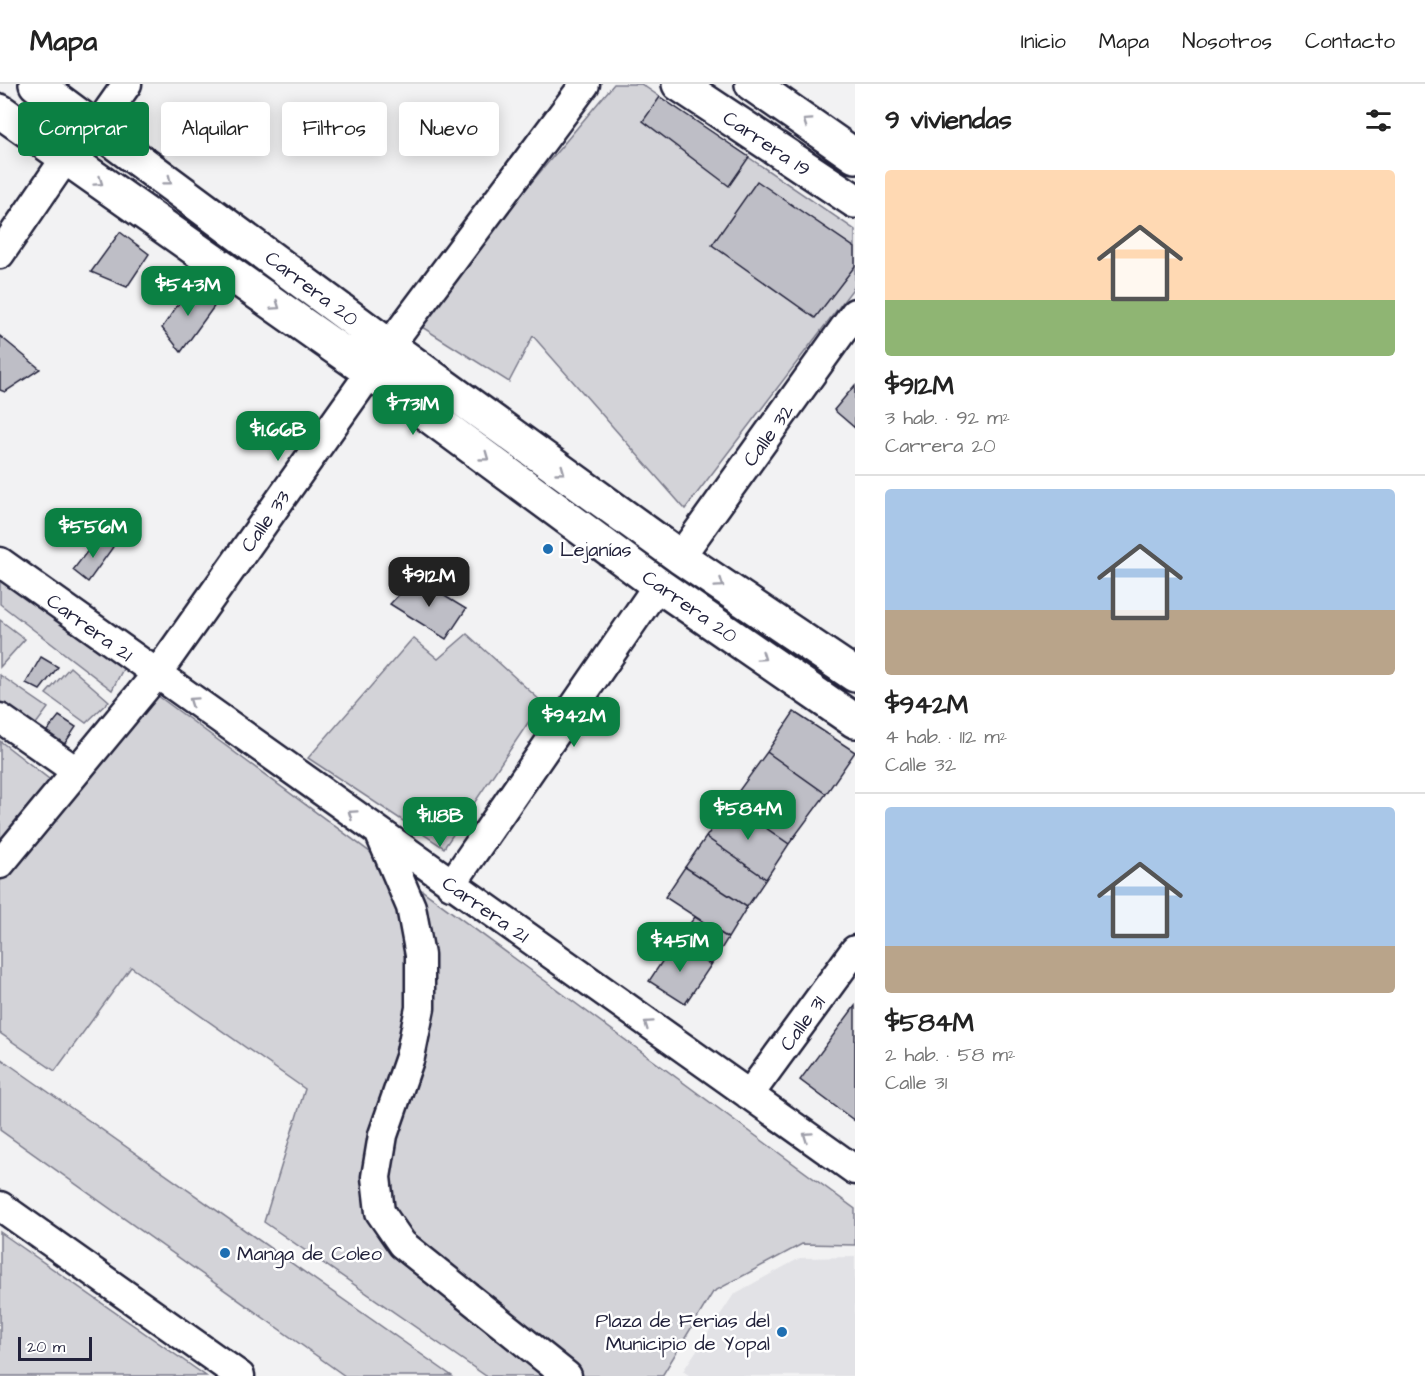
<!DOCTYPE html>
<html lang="es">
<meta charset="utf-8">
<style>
body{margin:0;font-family:"Architects Daughter",sans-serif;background:#f6f6f6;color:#222;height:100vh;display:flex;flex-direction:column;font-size:22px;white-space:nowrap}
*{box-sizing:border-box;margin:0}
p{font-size:20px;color:#767676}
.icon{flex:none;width:33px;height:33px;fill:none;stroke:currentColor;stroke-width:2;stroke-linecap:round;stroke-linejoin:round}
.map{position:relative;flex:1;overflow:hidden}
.side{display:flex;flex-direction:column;background:#fff;width:570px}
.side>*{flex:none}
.guide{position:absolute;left:18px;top:18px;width:570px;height:54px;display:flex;gap:12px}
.scale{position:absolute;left:18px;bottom:15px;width:74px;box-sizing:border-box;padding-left:6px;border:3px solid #22223b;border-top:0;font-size:16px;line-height:21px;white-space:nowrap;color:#22223b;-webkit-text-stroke:4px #fff;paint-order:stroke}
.price{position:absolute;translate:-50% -51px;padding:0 14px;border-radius:12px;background:#0b8043;color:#fff;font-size:20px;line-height:39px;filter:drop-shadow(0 2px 3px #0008)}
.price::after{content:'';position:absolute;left:50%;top:36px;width:18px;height:14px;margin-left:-9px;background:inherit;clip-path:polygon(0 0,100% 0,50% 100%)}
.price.current{background:#222;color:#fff}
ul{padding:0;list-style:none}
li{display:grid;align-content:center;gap:12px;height:318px;padding:0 30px}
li+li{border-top:2px solid #e0e0e0}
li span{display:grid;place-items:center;height:186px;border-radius:6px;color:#555}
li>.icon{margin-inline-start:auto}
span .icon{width:108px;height:108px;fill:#fffc;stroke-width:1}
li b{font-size:26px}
h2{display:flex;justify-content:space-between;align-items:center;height:72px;padding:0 30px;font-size:26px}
.tag{padding:0 21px;border-radius:6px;background:#fff;box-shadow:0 3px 15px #0003;font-size:21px;line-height:54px}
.tag.current{background:#0b8043;color:#fff}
header{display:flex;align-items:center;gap:36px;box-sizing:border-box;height:84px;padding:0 30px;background:#fff;border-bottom:2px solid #e0e0e0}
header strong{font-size:28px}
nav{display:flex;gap:33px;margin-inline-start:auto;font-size:21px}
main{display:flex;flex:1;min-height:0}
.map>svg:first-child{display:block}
</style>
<header>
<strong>Mapa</strong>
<nav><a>Inicio</a><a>Mapa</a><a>Nosotros</a><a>Contacto</a></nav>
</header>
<main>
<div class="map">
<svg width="855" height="1292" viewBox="0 0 855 1292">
<rect width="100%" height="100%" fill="#f2f2f3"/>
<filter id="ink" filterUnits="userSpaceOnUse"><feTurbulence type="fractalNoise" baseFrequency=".0167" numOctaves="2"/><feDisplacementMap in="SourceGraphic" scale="12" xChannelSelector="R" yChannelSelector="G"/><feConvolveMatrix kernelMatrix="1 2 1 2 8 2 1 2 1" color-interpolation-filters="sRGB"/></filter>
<g filter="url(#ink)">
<path fill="#e2e2e6" d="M 855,1173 L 855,1292 L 690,1292 L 683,1287 L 734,1210 L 800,1174 Z"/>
<path fill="#d3d3d8" stroke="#7a7a8a" stroke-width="1.5" d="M 614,0 L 641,0 L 855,146 L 855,202 L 685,425 L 533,252 L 509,298 L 414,238 Z
M 0,496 L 124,583 L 112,606 L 0,520 Z
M 0,536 L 25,555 L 0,583 Z
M 467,550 L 542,618 L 444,764 L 308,674 L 413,554 L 438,575 Z
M 70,583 L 109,617 L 86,639 L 46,610 Z
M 0,591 L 48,624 L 33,644 L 0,622 Z
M 154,609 L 855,1125 L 855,1161 L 802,1160 L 713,1208 L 662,1292 L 486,1292 L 264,1138 L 305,1005 L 131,883 L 55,987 L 0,949 L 0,793 Z
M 0,657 L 58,702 L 0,776 Z
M 0,974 L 452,1292 L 345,1292 L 0,1046 Z
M 0,1148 L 206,1292 L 0,1292 Z"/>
<path fill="#bebec6" stroke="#22223b" stroke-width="1.5" d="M 660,13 L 749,73 L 729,102 L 643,37 Z
M 757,97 L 855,164 L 855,182 L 815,234 L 712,161 Z
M 120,148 L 149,170 L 127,203 L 91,188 Z
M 189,204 L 218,217 L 181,268 L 162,244 Z
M 0,252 L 40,285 L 5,308 L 0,306 Z
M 855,301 L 855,344 L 834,326 Z
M 99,452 L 113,463 L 88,498 L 73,486 Z
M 415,494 L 466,525 L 446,555 L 390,520 Z
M 41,573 L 58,583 L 40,606 L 26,599 Z
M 794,628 L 855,668 L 826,710 L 767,668 Z
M 59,632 L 76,643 L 61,665 L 42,653 Z
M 767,668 L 826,710 L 789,760 L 730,719 Z
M 730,719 L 789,760 L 766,795 L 706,753 Z
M 706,753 L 766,795 L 747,823 L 685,783 Z
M 685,783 L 747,823 L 728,854 L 665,813 Z
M 695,833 L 728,854 L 711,881 L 675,858 Z
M 675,858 L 711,881 L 685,920 L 649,897 Z
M 855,922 L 855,1037 L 800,996 Z"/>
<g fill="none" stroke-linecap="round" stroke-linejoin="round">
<g stroke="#22223b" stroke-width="33">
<path id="minor" d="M 96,44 L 127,0
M 0,170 L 65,75
M 680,473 L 855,229
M 0,478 L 855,1086
M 0,634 L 76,687
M 380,750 L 411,823 L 420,871 L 420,924 L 410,973 L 383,1051 L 376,1093 L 380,1128 L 402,1160 L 567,1292
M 0,780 L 156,591 L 389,262 L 585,0
M 451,801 L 658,501
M 749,1011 L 855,866
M 0,1122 L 240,1292"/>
</g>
<g stroke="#22223b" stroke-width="38">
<path id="major" d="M 36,0 L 389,262 L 680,473 L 855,591
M 679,0 L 855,117
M 752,0 L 855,72
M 0,27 L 370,288 L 658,501 L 855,637"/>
</g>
<use href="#minor" stroke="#fff" stroke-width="28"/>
<use href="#major" stroke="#fff" stroke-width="33"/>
</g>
<defs><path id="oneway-chevron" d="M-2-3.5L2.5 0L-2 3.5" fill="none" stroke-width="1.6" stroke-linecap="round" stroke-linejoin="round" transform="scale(1.5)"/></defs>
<g stroke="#9c9ca7">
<use href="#oneway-chevron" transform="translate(807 38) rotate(-145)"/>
<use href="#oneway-chevron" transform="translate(168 97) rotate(37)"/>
<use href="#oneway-chevron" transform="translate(99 98) rotate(35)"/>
<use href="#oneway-chevron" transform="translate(276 222) rotate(35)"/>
<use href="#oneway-chevron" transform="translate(485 373) rotate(36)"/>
<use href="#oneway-chevron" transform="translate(561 387) rotate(36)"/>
<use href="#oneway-chevron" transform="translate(720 500) rotate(34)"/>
<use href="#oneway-chevron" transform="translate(762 573) rotate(35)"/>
<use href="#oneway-chevron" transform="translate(193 617) rotate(-145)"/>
<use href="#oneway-chevron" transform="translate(352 730) rotate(-145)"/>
<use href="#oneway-chevron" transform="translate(648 940) rotate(-145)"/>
<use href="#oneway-chevron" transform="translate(807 1052) rotate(-145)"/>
</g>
</g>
<g fill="#1f6fb2" stroke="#fff" stroke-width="2">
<circle cx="548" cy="465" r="6"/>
<circle cx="225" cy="1169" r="6"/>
<circle cx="782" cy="1248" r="6"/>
</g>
<g text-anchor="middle" stroke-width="5" stroke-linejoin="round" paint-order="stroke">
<g font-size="20" fill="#22223b" stroke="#fff">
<text transform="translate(767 59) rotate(34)" y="7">Carrera 19</text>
<text transform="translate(312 204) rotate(37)" y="7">Carrera 20</text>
<text transform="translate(768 351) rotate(-54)" y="7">Calle 32</text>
<text transform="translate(265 437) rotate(-55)" y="7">Calle 33</text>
<text transform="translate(690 522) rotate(35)" y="7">Carrera 20</text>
<text transform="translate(90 543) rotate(36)" y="7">Carrera 21</text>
<text transform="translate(486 825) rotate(35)" y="7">Carrera 21</text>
<text transform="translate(802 939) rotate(-54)" y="7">Calle 31</text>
</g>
<g font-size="20" fill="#22223b" stroke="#fff" text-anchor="start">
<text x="560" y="472">Lejanías</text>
<text x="237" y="1176">Manga de Coleo</text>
<text x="770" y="1243" text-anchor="end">Plaza de Ferias del<tspan x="770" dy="23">Municipio de Yopal</tspan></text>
</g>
</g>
</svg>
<div class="scale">20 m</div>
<b class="price" style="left:188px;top:233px">$543M</b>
<b class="price" style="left:413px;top:352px">$731M</b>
<b class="price" style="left:278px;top:378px">$1.66B</b>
<b class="price" style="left:93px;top:475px">$556M</b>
<b class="price current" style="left:429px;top:524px">$912M</b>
<b class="price" style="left:574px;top:664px">$942M</b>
<b class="price" style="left:748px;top:757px">$584M</b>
<b class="price" style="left:440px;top:764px">$1.18B</b>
<b class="price" style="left:680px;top:889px">$451M</b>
<div class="guide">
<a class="tag current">Comprar</a>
<a class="tag">Alquilar</a>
<a class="tag">Filtros</a>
<a class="tag">Nuevo</a>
</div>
</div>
<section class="side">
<h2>9 viviendas<svg class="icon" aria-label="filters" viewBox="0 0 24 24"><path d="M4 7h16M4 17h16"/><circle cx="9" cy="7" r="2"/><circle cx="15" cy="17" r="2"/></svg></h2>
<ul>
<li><span style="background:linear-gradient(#ffd9b3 70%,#8fb573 0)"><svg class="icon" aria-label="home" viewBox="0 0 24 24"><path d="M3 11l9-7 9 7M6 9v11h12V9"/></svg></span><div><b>$912M</b><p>3 hab. · 92 m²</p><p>Carrera 20</p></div></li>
<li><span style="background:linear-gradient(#a9c7e8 65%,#b9a48a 0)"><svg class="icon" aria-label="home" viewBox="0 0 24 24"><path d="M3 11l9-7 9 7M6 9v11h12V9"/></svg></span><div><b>$942M</b><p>4 hab. · 112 m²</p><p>Calle 32</p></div></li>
<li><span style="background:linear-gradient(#a9c7e8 75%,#b9a48a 0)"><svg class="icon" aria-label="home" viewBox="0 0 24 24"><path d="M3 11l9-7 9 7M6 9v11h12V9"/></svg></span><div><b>$584M</b><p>2 hab. · 58 m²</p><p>Calle 31</p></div></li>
</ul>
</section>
</main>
